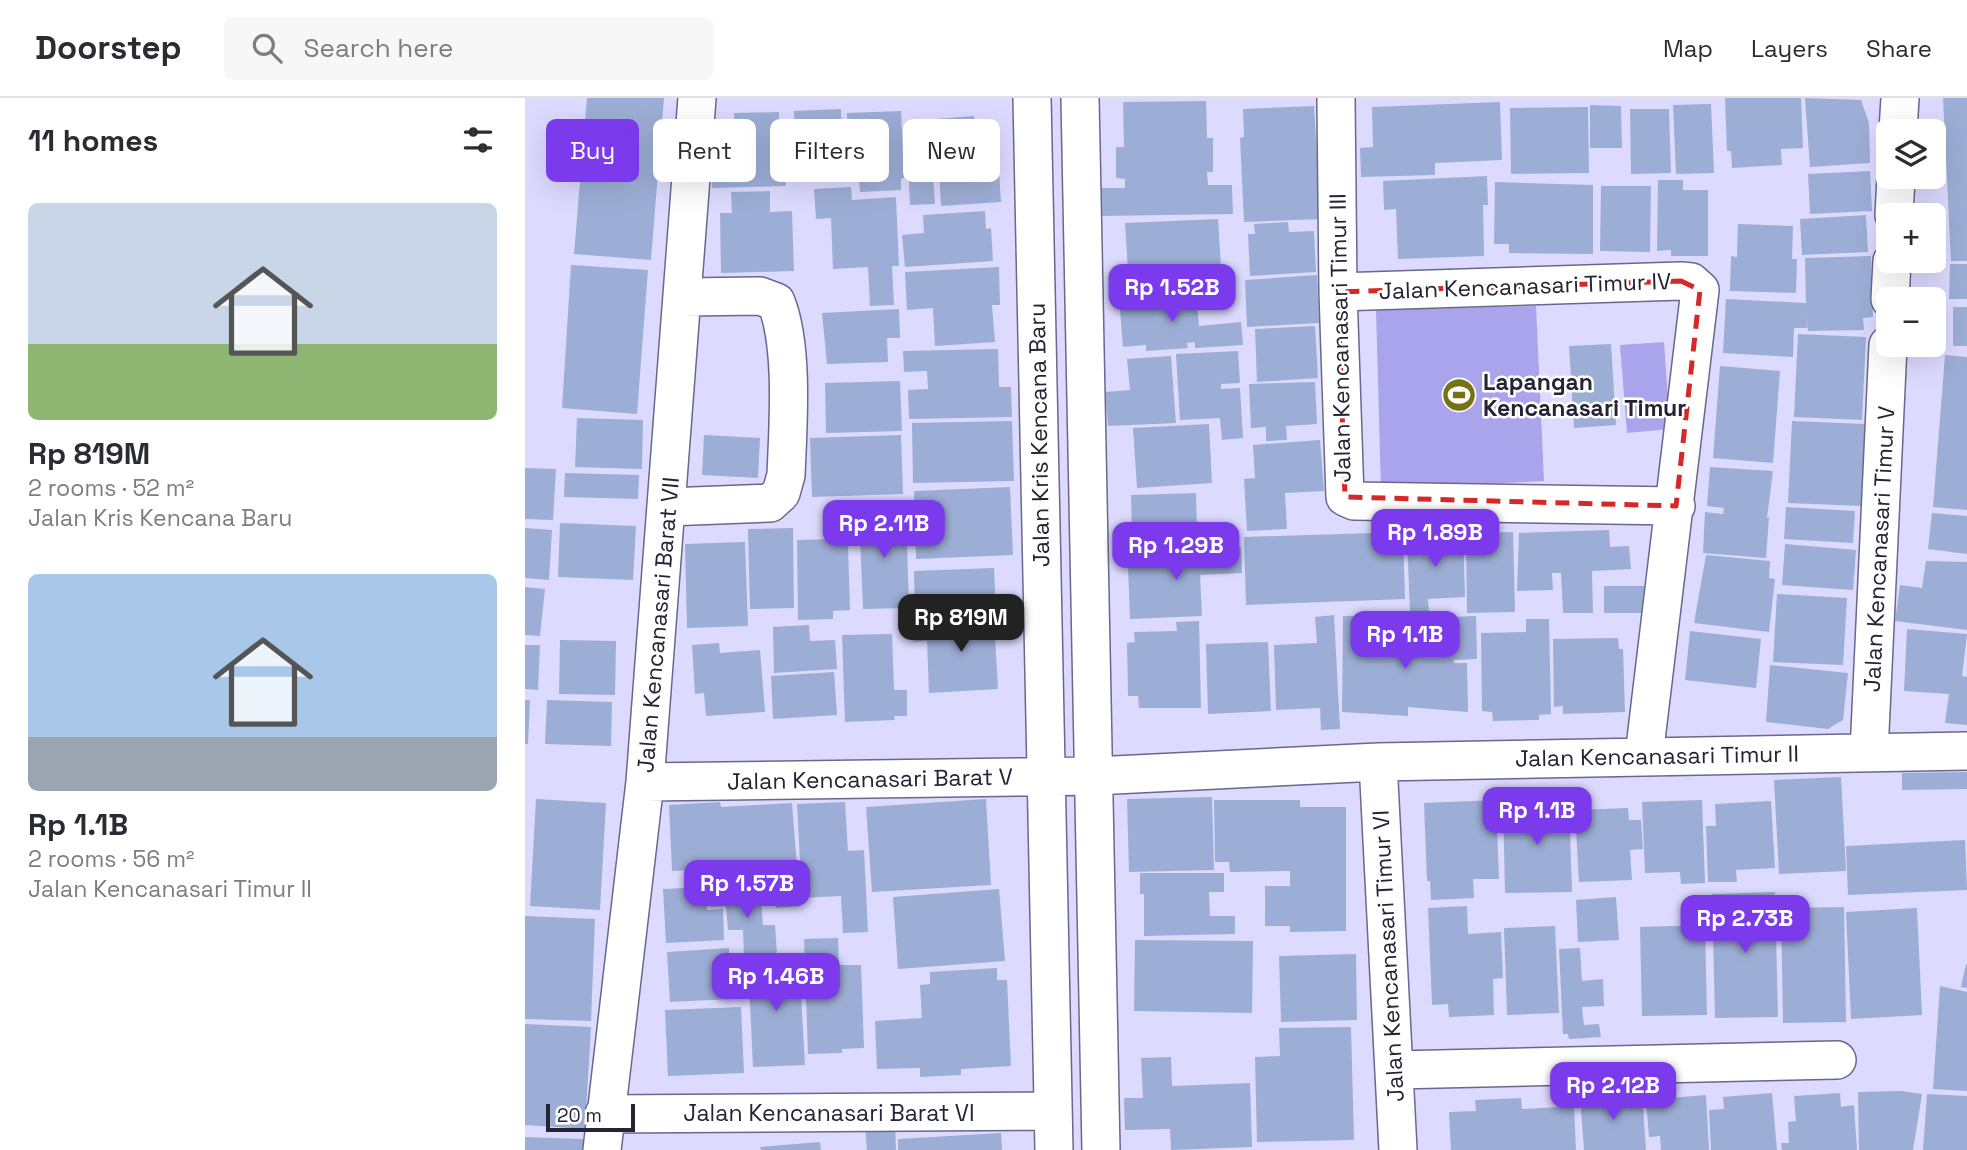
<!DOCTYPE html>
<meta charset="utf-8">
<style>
body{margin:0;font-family:"Space Grotesk",sans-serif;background:#f7f7f7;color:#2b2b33;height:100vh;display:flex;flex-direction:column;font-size:26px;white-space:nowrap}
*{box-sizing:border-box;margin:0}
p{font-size:23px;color:#7c7c81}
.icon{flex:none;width:38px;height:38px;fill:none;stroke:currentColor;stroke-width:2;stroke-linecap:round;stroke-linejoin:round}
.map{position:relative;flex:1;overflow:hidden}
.panel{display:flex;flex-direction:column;background:#fff;width:525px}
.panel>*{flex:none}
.top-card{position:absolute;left:21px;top:21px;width:665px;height:63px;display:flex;gap:14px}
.fabs{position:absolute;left:1351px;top:21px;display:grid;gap:14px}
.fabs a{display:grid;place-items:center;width:70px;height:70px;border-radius:10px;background:#fff;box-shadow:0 7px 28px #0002;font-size:35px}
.scale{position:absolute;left:21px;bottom:18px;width:89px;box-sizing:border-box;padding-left:7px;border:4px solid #252334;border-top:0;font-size:19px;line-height:24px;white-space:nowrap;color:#252334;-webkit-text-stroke:5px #fff;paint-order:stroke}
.price{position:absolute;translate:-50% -60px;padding:0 16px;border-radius:14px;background:#7c3aed;color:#fff;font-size:23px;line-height:46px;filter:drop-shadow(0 2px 4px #0008)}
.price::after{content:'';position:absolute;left:50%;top:42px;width:21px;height:16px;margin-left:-10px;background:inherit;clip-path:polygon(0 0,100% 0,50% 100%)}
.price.current{background:#222;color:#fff}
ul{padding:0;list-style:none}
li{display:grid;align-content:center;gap:14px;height:371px;padding:0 28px}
li span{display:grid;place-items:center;height:217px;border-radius:10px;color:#555}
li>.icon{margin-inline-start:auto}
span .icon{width:126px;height:126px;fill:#fffc;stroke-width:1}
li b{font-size:30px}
h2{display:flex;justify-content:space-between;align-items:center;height:84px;padding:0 28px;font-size:30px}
.tag{padding:0 24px;border-radius:10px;background:#fff;box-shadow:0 7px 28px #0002;font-size:24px;line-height:63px}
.tag.current{background:#7c3aed;color:#fff}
header{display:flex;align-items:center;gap:42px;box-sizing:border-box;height:98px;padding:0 35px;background:#fff;border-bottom:2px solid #e1e1e2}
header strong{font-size:33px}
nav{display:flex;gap:38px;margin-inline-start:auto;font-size:24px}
.search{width:490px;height:63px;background:#f7f7f7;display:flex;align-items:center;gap:18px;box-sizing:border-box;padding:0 24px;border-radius:10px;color:#7c7c81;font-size:26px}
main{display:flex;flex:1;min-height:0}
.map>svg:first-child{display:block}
</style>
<header>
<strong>Doorstep</strong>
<div class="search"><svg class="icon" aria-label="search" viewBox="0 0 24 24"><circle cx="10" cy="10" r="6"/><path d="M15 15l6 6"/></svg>Search here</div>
<nav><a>Map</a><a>Layers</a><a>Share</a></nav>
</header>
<main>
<section class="panel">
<h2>11 homes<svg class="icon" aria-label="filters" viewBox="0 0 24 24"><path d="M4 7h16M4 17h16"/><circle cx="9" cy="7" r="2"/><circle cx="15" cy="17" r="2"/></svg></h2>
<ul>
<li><span style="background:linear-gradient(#c9d6e8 65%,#8fb573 0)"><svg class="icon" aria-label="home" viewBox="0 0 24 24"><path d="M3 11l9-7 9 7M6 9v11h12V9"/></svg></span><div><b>Rp 819M</b><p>2 rooms · 52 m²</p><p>Jalan Kris Kencana Baru</p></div></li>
<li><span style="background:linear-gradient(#a9c7e8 75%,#9aa5b1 0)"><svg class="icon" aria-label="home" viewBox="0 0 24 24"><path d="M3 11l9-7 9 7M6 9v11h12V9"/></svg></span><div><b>Rp 1.1B</b><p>2 rooms · 56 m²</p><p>Jalan Kencanasari Timur II</p></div></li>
</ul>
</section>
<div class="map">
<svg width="1442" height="1052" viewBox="0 0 1442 1052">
<rect width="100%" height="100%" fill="#dcdafe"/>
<path fill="#aaa4ec" d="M 1011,208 L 1019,383 L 856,391 L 851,212 Z
M 1139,244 L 1145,331 L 1102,335 L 1095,247 Z"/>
<path fill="#9daed6" d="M 62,0 L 139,0 L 126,162 L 49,156 Z
M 1200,0 L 1276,0 L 1278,50 L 1256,51 L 1257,67 L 1207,70 L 1206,53 L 1202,53 Z
M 1280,0 L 1336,2 L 1344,25 L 1345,65 L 1285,69 Z
M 1418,0 L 1442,0 L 1442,163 L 1426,163 Z
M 681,3 L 682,40 L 688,40 L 688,74 L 682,74 L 683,87 L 707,87 L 708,116 L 574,118 L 573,90 L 600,90 L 600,81 L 591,80 L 591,49 L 599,49 L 598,4 Z
M 975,4 L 977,62 L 910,65 L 910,77 L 836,79 L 835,50 L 848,49 L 847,9 Z
M 1186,6 L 1189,75 L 1151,76 L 1148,7 Z
M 1065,7 L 1096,8 L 1097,50 L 1065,50 Z
M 789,8 L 796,121 L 719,124 L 715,40 L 719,39 L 718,11 Z
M 1063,9 L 1064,75 L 986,76 L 985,10 Z
M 316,11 L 318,78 L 270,80 L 269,13 Z
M 1105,11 L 1144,11 L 1146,75 L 1106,76 Z
M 376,13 L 379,80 L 376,81 L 376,92 L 335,94 L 334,82 L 325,83 L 322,15 Z
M 254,14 L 255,62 L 260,62 L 261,88 L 187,90 L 186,64 L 211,64 L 209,15 Z
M 449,18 L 450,28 L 471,26 L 476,104 L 416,108 L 411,21 Z
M 405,31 L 410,106 L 385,107 L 381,32 Z
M 1345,73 L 1347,113 L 1285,116 L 1283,76 Z
M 962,78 L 963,107 L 958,107 L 959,158 L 873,161 L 871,111 L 859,112 L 858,83 Z
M 1133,82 L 1158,82 L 1158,92 L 1183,92 L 1183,158 L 1146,158 L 1146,152 L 1132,153 Z
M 970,84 L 1068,87 L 1068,156 L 984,155 L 984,146 L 969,146 Z
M 1076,88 L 1126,88 L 1125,154 L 1075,153 Z
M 326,89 L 327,102 L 371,99 L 374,168 L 367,168 L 369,207 L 345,208 L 343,169 L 308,171 L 306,120 L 291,121 L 289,91 Z
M 245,93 L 245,114 L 267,113 L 269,173 L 196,175 L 195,115 L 207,115 L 206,94 Z
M 460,113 L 461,131 L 466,130 L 468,163 L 380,169 L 377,137 L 399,135 L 398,117 Z
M 1341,117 L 1343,154 L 1277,157 L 1275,121 Z
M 693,121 L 697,185 L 604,189 L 600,125 Z
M 763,124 L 764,134 L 789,133 L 791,174 L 725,178 L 723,136 L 730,136 L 729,126 Z
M 1213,126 L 1268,128 L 1267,161 L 1272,161 L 1271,195 L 1205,193 L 1206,158 L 1212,159 Z
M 1346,158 L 1348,219 L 1338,220 L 1339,232 L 1283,233 L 1281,220 L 1282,230 L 1269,230 L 1268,259 L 1198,255 L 1201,201 L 1281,205 L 1280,160 Z
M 1425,166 L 1442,166 L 1442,201 L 1424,201 Z
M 46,167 L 123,172 L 112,316 L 37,310 Z
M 474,169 L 475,207 L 467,207 L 470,244 L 410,248 L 408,210 L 382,212 L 380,174 Z
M 792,177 L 794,225 L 722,229 L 720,182 Z
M 671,194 L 674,228 L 716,224 L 718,247 L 670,250 L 670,244 L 662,245 L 663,250 L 621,253 L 621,247 L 598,249 L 594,200 Z
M 1428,209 L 1442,209 L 1442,248 L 1428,248 Z
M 374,211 L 375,240 L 362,240 L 363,264 L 302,266 L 297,215 Z
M 790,228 L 793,280 L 732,284 L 730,231 Z
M 1273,236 L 1341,239 L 1337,322 L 1269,319 Z
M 1086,246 L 1091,327 L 1049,330 L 1044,248 Z
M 473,251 L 474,289 L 486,289 L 487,319 L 384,321 L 383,292 L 403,291 L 402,273 L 379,274 L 378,253 Z
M 713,253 L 715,285 L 696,286 L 696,291 L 715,290 L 718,340 L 697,342 L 695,320 L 655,322 L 651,256 Z
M 1420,257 L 1442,259 L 1442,412 L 1408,409 Z
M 646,258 L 651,325 L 583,328 L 580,294 L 605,292 L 602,261 Z
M 1195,268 L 1255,273 L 1248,365 L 1188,360 Z
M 375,283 L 377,333 L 301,335 L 300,285 Z
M 790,284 L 792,326 L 761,328 L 762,342 L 741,343 L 741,329 L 726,330 L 724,286 Z
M 52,320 L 118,322 L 117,371 L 50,369 Z
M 487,323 L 489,383 L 388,385 L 387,325 Z
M 1267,323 L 1341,326 L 1337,408 L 1263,405 Z
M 684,326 L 687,385 L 612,390 L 608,330 Z
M 179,337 L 235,340 L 233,380 L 177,377 Z
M 376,337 L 378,396 L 287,399 L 285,340 Z
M 795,342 L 799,393 L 760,395 L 762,431 L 722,433 L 719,381 L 730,380 L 728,347 Z
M 1185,369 L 1248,373 L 1242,420 L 1244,419 L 1241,460 L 1178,455 L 1180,414 L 1198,416 L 1199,410 L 1182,408 Z
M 0,370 L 31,371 L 28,422 L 0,421 Z
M 40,375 L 114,377 L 113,401 L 39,399 Z
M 485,389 L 488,457 L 391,461 L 389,393 Z
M 671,395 L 672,439 L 607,441 L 606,397 Z
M 1261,409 L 1330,413 L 1328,445 L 1259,441 Z
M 381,413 L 384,510 L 338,511 L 334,415 Z
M 1407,415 L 1442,418 L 1442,456 L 1403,451 Z
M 35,425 L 111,428 L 108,482 L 33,479 Z
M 0,430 L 27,432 L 24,482 L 0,480 Z
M 268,430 L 269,510 L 225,511 L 223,431 Z
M 1084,432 L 1085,449 L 1104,448 L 1106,471 L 1067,473 L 1068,515 L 1038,515 L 1036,475 L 1027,475 L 1028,492 L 992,493 L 994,435 Z
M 878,434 L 880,501 L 721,507 L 719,439 Z
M 938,434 L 940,499 L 903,501 L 904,513 L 885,514 L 882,439 Z
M 988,434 L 990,514 L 942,515 L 941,435 Z
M 307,441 L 307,448 L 323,447 L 325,512 L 308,513 L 308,521 L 273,522 L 272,442 Z
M 220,444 L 223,528 L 162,530 L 160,446 Z
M 1260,446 L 1331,452 L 1328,492 L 1257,487 Z
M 716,449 L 717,475 L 675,477 L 677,518 L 605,521 L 603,468 L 607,468 L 607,458 L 636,457 L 637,467 L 662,466 L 662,450 Z
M 1181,457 L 1245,463 L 1244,480 L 1250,481 L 1244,534 L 1169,525 Z
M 1401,463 L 1442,464 L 1442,532 L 1370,523 L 1375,487 L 1397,490 Z
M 469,470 L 471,517 L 390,520 L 389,473 Z
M 1079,488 L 1125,488 L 1126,515 L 1079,515 Z
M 0,489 L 20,491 L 15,538 L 0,537 Z
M 1252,496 L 1322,500 L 1318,567 L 1248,564 Z
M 809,517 L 815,631 L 796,632 L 795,610 L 751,612 L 749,547 L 792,545 L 790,519 Z
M 818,518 L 848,518 L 848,546 L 900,545 L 900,553 L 925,553 L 924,519 L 951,518 L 952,561 L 929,562 L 929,565 L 942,565 L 943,614 L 883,609 L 883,618 L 817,614 Z
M 476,520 L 477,538 L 470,539 L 473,591 L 404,595 L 402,543 L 388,544 L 387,525 Z
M 1001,521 L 1024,521 L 1026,616 L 1014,617 L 1014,622 L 968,623 L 967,614 L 957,613 L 956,535 L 1001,534 Z
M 674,523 L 676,610 L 614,610 L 613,598 L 603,598 L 602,545 L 610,544 L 609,534 L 652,533 L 651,524 Z
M 284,527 L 285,543 L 310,542 L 312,571 L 249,575 L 248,529 Z
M 1382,531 L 1442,536 L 1437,578 L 1442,579 L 1442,627 L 1420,625 L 1424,596 L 1379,593 Z
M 1165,533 L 1236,541 L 1231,590 L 1160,582 Z
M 367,536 L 369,592 L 382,592 L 382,618 L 369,618 L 370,622 L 320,624 L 317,537 Z
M 1093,540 L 1094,551 L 1098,551 L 1100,614 L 1038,616 L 1038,608 L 1029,609 L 1028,541 Z
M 35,542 L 91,543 L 90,597 L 34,596 Z
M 743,544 L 746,613 L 683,616 L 681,546 Z
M 194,545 L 195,555 L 235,552 L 240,614 L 181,618 L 179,595 L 170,596 L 167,547 Z
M 0,547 L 15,547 L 13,592 L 0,591 Z
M 1245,567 L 1323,575 L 1318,622 L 1303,631 L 1241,624 Z
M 309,574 L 312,617 L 248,621 L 246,578 Z
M 0,602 L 5,602 L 3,646 L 0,646 Z
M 22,602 L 87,604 L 86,648 L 20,646 Z
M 1442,674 L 1442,691 L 1377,692 L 1377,675 Z
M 1316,679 L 1321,773 L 1254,776 L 1249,682 Z
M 687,699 L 689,772 L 604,774 L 602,701 Z
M 11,701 L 81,705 L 75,812 L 5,808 Z
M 461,701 L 466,787 L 347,794 L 341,709 Z
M 689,702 L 775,702 L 775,709 L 821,709 L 821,833 L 765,834 L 765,828 L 740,828 L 740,788 L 765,788 L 765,773 L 705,774 L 704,764 L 690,764 Z
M 971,702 L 974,781 L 948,781 L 949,800 L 906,802 L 905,783 L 902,783 L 899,705 Z
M 1177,702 L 1180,785 L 1156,786 L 1155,774 L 1120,775 L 1117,704 Z
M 1044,703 L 1047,794 L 980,795 L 978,705 Z
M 1246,703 L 1250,770 L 1211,772 L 1212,784 L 1183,784 L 1181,728 L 1191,728 L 1190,706 Z
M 195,704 L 196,709 L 267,705 L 275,808 L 251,810 L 250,783 L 183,786 L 183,771 L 147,773 L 144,707 Z
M 320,704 L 323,753 L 339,752 L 343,834 L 318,835 L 316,798 L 277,800 L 272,706 Z
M 1103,710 L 1104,722 L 1116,722 L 1118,751 L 1105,752 L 1107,782 L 1054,784 L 1050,712 Z
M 1440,742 L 1442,792 L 1323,797 L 1321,748 Z
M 615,775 L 699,775 L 699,794 L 684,794 L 685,818 L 710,818 L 710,836 L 619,838 L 619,796 L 615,796 Z
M 181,789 L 182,812 L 198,811 L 199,842 L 141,845 L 138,791 Z
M 231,790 L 231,803 L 236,802 L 238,827 L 250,827 L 252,857 L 219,859 L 218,832 L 203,832 L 201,808 L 186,809 L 186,791 Z
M 474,791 L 480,863 L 373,871 L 368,799 Z
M 1250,794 L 1253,919 L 1190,920 L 1187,796 Z
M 1091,799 L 1094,842 L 1053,844 L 1051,802 Z
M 942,808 L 943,836 L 976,834 L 978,880 L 968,881 L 969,917 L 924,919 L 923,906 L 907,907 L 903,810 Z
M 1319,809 L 1321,924 L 1258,925 L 1256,810 Z
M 1392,810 L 1397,917 L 1326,921 L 1321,814 Z
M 0,818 L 70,821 L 66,923 L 0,921 Z
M 1180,827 L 1182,917 L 1117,918 L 1115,829 Z
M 1030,828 L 1034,915 L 982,917 L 979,830 Z
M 313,840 L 314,867 L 336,867 L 339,950 L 317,951 L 317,955 L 283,956 L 279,841 Z
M 610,842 L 728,843 L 727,915 L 609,913 Z
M 204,850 L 206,901 L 145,904 L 142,854 Z
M 1055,850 L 1057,883 L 1078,881 L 1079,908 L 1057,909 L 1059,927 L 1074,926 L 1076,939 L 1044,941 L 1043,936 L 1038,936 L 1034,851 Z
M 831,856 L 832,922 L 756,924 L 754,858 Z
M 274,861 L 280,967 L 228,969 L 223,864 Z
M 1441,866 L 1442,867 L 1442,890 L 1436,889 Z
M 472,870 L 472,882 L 482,882 L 486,968 L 436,971 L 436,977 L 395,979 L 395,970 L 352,971 L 350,923 L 397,920 L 395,887 L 405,886 L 405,874 Z
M 1415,888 L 1442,894 L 1442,993 L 1408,991 Z
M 216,909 L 219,975 L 143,978 L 140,912 Z
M 0,926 L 66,929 L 60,1031 L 0,1027 Z
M 826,929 L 829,1042 L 732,1044 L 730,959 L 755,958 L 754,930 Z
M 646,959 L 647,988 L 725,985 L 727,1049 L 646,1052 L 645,1031 L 600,1032 L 599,1000 L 618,1000 L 616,960 Z
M 1376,993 L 1397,996 L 1388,1052 L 1334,1052 L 1333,994 Z
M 1117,995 L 1121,1052 L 1059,1052 L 1055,998 Z
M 1247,995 L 1252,1052 L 1186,1052 L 1184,1012 L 1199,1011 L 1198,999 Z
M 1315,995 L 1316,1009 L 1329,1007 L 1332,1052 L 1257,1052 L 1256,1045 L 1264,1045 L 1263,1024 L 1271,1023 L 1269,998 Z
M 1402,996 L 1442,998 L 1442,1052 L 1398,1052 Z
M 1181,997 L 1184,1052 L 1136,1052 L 1135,1038 L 1124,1039 L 1121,1002 Z
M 996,1000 L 997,1011 L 1049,1008 L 1051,1052 L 926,1052 L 924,1014 L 951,1013 L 950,1002 Z
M 370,1026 L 371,1052 L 342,1052 L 340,1028 Z
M 476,1035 L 477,1052 L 373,1052 L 373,1041 Z
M 0,1039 L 58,1041 L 58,1052 L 0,1052 Z
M 295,1044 L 296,1052 L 236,1052 L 235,1049 Z"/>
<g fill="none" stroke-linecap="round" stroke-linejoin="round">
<g stroke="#6a678e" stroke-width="40">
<path id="minor" d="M 507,0 L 529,1052
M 555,0 L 576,1052
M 811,0 L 813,194 L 820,399 L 829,403 L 1151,408
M 1373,33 L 1375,0
M 1369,117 L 1371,79
M 813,194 L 1156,183 L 1166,184 L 1175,192 L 1119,658
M 1365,201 L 1367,163
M 142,409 L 245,405 L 256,395 L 261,377 C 263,329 269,248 251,204 L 235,198 L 159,199
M 1344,655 L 1363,247
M 853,664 L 873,1052
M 120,684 L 569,678 L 853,664 L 1442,653
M 870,972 L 1312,962
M 79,1016 L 528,1013
M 77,1052 L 120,684 L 172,0"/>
</g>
<use href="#minor" stroke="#fff" stroke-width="37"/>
</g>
<path fill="none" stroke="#d62828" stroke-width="5" stroke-dasharray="14 9" stroke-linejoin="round" d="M 1156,183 L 1175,192 L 1151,408 L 820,399 L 813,194 Z"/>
<defs>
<g id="stadium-disc" transform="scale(1.75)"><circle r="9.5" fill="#767317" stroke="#fff"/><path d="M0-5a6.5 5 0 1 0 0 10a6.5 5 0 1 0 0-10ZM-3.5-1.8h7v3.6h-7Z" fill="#fff"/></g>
</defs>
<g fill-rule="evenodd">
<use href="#stadium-disc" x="934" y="297"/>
</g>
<g text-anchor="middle" stroke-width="5" stroke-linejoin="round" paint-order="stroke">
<g font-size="23" fill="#252334" stroke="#fff">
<text transform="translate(1000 188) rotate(-2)" y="8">Jalan Kencanasari Timur IV</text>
<text transform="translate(815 240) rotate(-91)" y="8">Jalan Kencanasari Timur III</text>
<text transform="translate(514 337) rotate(-91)" y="8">Jalan Kris Kencana Baru</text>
<text transform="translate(1354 451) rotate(-87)" y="8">Jalan Kencanasari Timur V</text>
<text transform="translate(133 527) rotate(-85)" y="8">Jalan Kencanasari Barat VII</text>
<text transform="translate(1132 658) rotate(-1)" y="8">Jalan Kencanasari Timur II</text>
<text transform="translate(345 681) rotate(-1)" y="8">Jalan Kencanasari Barat V</text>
<text transform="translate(863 858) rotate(-93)" y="8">Jalan Kencanasari Timur VI</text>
<text x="304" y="1023">Jalan Kencanasari Barat VI</text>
</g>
<g font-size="23" font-weight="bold" fill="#252334" stroke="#fff" text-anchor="start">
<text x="958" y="292">Lapangan<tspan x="958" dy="26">Kencanasari Timur</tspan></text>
</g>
</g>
</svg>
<div class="fabs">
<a><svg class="icon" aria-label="layers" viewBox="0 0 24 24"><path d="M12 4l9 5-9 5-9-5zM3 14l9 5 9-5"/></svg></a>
<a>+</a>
<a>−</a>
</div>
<div class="scale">20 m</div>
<b class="price" style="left:647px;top:226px">Rp 1.52B</b>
<b class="price" style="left:359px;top:462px">Rp 2.11B</b>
<b class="price" style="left:910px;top:471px">Rp 1.89B</b>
<b class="price" style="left:651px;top:484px">Rp 1.29B</b>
<b class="price current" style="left:436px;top:556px">Rp 819M</b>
<b class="price" style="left:880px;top:573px">Rp 1.1B</b>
<b class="price" style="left:1012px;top:749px">Rp 1.1B</b>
<b class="price" style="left:222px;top:822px">Rp 1.57B</b>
<b class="price" style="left:1220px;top:857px">Rp 2.73B</b>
<b class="price" style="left:251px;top:915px">Rp 1.46B</b>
<b class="price" style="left:1088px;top:1024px">Rp 2.12B</b>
<div class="top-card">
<a class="tag current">Buy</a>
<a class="tag">Rent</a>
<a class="tag">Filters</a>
<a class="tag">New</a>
</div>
</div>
</main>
